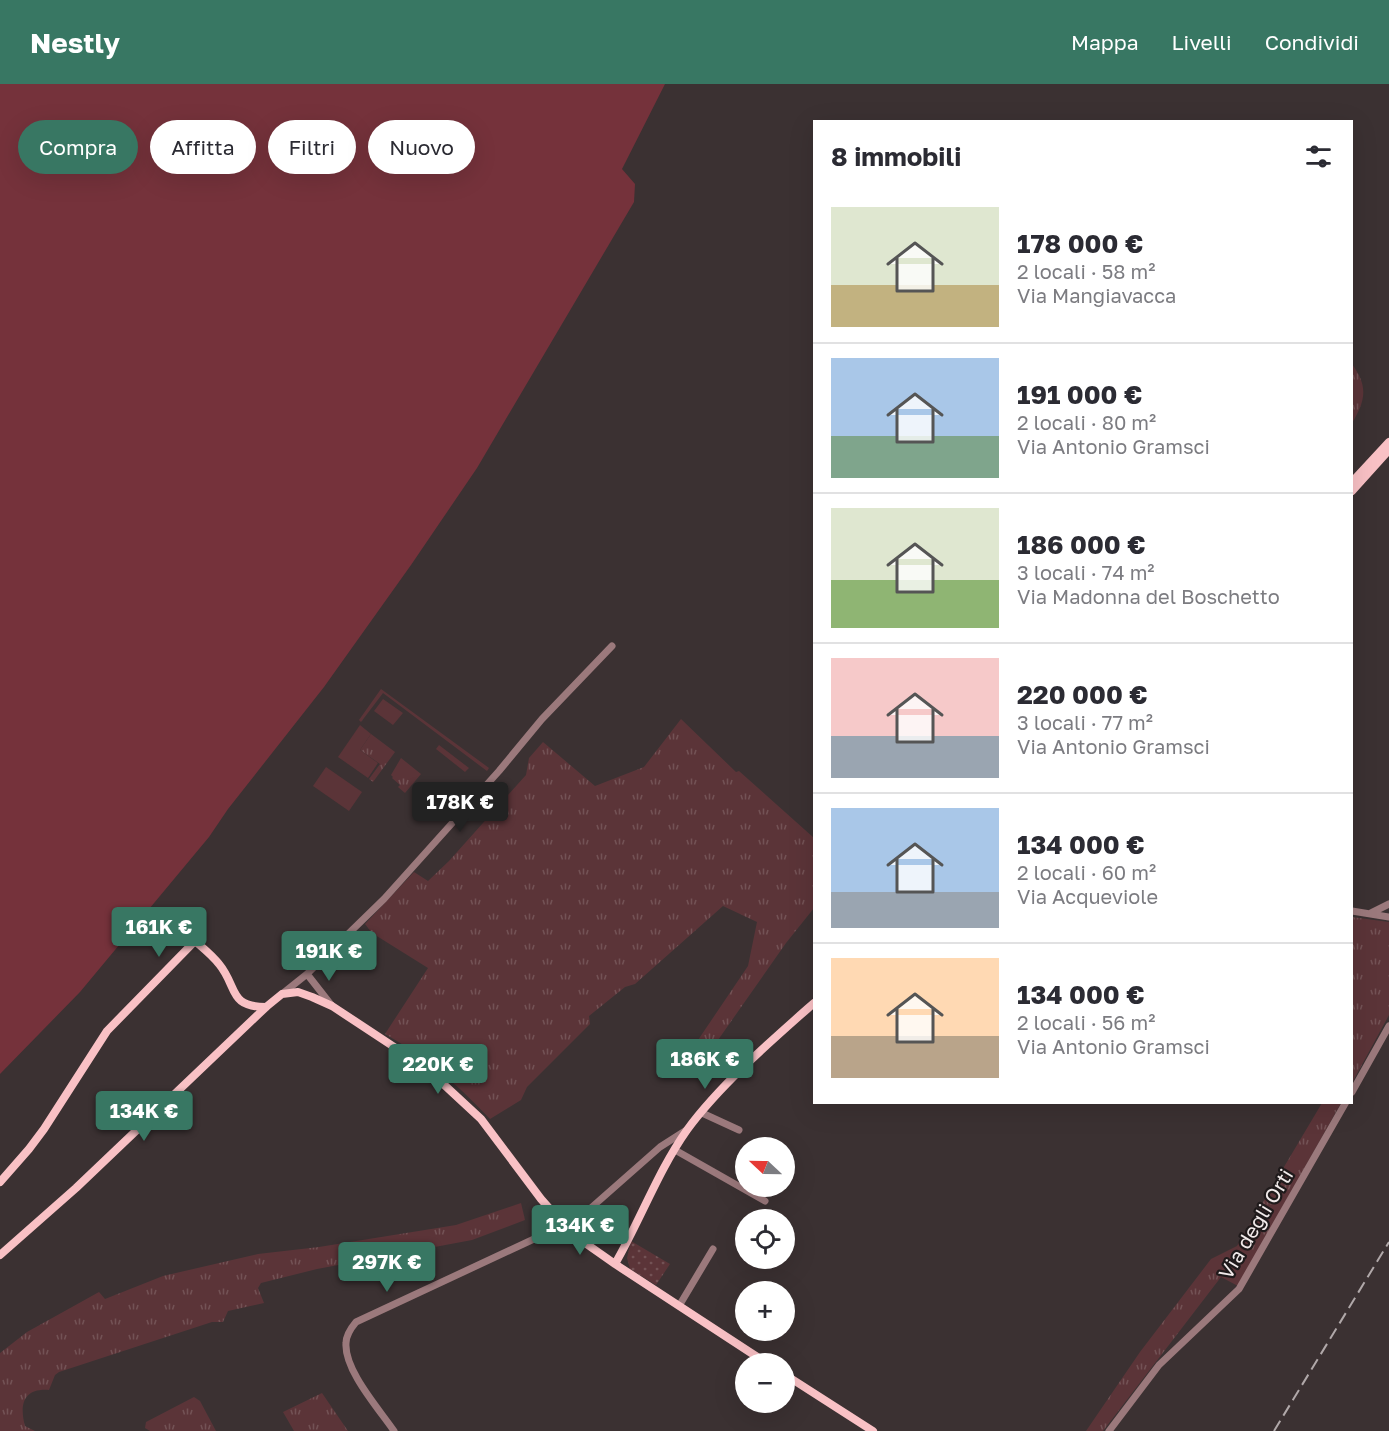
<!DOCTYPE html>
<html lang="it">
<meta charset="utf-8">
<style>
body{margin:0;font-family:"Golos Text",sans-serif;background:#f2f2f3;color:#2b2b33;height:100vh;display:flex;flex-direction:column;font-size:22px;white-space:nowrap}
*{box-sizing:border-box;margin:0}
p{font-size:20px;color:#7c7c81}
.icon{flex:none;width:33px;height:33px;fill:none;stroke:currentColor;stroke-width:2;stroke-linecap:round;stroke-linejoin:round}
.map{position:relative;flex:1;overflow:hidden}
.panel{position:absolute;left:813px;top:36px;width:540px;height:984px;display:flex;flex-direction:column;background:#fff;border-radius:0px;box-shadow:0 6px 24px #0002}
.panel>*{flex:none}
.banner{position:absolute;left:18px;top:36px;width:570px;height:54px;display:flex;gap:12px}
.needle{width:39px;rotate:292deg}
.tools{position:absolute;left:735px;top:1053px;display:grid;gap:12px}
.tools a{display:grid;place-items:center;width:60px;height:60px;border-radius:50%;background:#fff;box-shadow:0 6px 24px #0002;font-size:30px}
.price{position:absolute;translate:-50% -51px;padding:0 14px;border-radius:6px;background:#387763;color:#fff;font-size:20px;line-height:39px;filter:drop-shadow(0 2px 3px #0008)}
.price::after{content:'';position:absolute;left:50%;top:36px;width:18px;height:14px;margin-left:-9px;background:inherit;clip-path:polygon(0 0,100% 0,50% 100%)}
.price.on{background:#222;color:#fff}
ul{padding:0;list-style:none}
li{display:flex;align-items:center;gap:18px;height:150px;padding:0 18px}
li+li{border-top:2px solid #e1e1e2}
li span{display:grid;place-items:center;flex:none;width:168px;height:120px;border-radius:0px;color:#555}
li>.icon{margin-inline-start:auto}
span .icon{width:72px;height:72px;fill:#fffc;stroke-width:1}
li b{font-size:26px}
h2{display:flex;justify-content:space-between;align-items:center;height:72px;padding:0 18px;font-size:26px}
.pill{padding:0 21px;border-radius:27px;background:#fff;box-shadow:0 6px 24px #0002;font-size:21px;line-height:54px}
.pill.on{background:#387763;color:#fff}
header{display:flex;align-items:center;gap:36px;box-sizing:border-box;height:84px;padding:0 30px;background:#387763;color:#fff}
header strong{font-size:28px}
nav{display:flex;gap:33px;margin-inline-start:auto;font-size:21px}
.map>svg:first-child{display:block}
</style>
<header>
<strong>Nestly</strong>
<nav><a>Mappa</a><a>Livelli</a><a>Condividi</a></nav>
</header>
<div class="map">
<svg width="1389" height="1347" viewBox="0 0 1389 1347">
<defs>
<pattern id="grass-tufts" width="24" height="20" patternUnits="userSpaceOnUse" patternTransform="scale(1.5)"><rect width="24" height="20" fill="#5b3438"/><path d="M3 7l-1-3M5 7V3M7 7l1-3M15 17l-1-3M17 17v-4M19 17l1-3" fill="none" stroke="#735255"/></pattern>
<pattern id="park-dots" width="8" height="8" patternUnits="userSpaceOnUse" patternTransform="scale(1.5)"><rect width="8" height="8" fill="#5b3438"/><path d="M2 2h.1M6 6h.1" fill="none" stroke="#735255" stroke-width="1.8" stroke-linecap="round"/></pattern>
</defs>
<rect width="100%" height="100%" fill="#3b3132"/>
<path fill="url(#grass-tufts)" d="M 1352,280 C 1368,302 1366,316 1352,339 Z
M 381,605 L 489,684 L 487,687 L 383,609 L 361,638 L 359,636 Z
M 681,635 L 736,688 L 739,687 L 814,754 L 814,824 L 786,859 L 711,966 L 696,959 L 748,882 L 757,838 L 723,822 L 635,900 L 625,903 L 589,932 L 590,940 L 527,1003 L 521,1016 L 490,1035 C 457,1000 427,974 385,950 L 428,884 L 372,849 L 365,840 L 414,788 L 428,797 L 449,777 L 526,691 L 529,674 L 543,658 L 595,702 L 644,683 Z
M 371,650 L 395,668 L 373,698 L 369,695 L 380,680 L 360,666 Z
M 401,674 L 421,690 L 405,709 L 398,703 L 400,701 L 392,694 L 393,693 L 391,691 Z
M 1352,833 L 1389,838 L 1389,931 L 1352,999 Z
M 1322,1019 L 1341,1019 L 1238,1202 L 1221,1193 L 1103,1347 L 1086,1347 L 1140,1268 L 1211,1175 L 1237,1162 Z
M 521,1119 L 525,1136 L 472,1156 L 317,1185 L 261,1199 L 258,1204 L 264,1219 L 228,1227 L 223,1238 L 212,1238 L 59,1288 L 55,1291 L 49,1306 C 24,1304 19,1320 25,1342 L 35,1347 L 0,1347 L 0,1269 L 27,1248 L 99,1208 L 105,1215 L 163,1192 L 258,1170 L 319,1163 L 456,1141 Z
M 322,1309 L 348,1347 L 294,1347 L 283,1328 Z
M 194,1313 L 200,1317 L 216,1347 L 150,1347 L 145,1344 L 146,1338 Z"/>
<path fill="url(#park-dots)" d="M 631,1157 L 670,1180 L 656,1201 L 630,1185 L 627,1174 Z"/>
<path fill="#5b3438" d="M 383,615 L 403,629 L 393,641 L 374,627 Z
M 360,641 L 371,650 L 360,666 L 378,679 L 368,694 L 338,673 Z
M 439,661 L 469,684 L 465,688 L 436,665 Z
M 326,683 L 362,708 L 349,727 L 313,702 Z"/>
<path fill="#75323b" d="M 0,0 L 665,0 L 622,85 L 635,100 L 634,118 L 477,384 L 411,481 L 324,603 L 228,725 L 209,753 L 80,908 L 0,990 Z"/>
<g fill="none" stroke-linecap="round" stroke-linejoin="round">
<path stroke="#9b797c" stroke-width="7" d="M 1352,827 L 1389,833
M 1371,829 L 1389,820
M 307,890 L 332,922
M 282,910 L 307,890 L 384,815 L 499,687 L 542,635 L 612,562
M 1352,1008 L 1389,942
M 702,1029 L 739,1046
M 675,1066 L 765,1117
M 575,1138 L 660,1063 L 685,1047
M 679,1222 L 713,1165
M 394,1347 C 379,1325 344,1286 346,1259 C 346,1251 351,1244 356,1238 L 564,1141
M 1109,1347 L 1159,1281 L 1239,1205 L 1346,1018"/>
<path stroke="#f9c1c5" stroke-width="8" d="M 1352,398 L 1389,358
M 1352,407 L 1389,366
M 0,1098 L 29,1065 L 44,1045 L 107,947 L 195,857 C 203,864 212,871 219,880 C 238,903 228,923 266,923
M 0,1171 L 76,1104 L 266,923 L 282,910 L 298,908 L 312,913 L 332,922 L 426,984 L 481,1035 L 541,1115 L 564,1141 L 578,1154 L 615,1180 L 768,1280
M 615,1180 C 640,1137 658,1087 687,1046 C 720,1001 772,956 814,919
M 784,1290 L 873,1347"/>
<path stroke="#b0a8a9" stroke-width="2" stroke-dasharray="12 6" stroke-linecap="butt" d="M 1274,1347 L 1389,1158"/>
</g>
<g text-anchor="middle" stroke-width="4.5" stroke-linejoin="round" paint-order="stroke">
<g font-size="20" fill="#f1eaea" stroke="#1f1a1b">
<text transform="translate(1256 1140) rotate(-59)" y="7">Via degli Orti</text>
</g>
</g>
</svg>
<div class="tools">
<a><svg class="needle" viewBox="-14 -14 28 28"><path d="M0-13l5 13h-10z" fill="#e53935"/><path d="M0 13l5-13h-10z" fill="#7c7c81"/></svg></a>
<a><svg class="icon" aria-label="locate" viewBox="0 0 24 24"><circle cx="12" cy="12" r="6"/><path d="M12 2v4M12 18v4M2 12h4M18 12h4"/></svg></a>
<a>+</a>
<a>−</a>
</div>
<b class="price on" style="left:460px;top:749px">178K €</b>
<b class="price" style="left:159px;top:874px">161K €</b>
<b class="price" style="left:329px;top:898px">191K €</b>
<b class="price" style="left:705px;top:1006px">186K €</b>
<b class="price" style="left:438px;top:1011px">220K €</b>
<b class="price" style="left:144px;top:1058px">134K €</b>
<b class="price" style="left:580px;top:1172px">134K €</b>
<b class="price" style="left:387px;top:1209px">297K €</b>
<div class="banner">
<a class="pill on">Compra</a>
<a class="pill">Affitta</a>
<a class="pill">Filtri</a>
<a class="pill">Nuovo</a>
</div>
<section class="panel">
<h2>8 immobili<svg class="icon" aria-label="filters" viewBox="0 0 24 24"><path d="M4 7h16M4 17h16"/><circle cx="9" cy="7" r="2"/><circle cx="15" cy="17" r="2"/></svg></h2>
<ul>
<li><span style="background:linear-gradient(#dfe7d0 65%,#c2b280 0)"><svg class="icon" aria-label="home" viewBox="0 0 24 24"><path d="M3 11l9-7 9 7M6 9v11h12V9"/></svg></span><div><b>178 000 €</b><p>2 locali · 58 m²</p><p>Via Mangiavacca</p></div></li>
<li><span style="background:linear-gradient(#a9c7e8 65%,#7fa58c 0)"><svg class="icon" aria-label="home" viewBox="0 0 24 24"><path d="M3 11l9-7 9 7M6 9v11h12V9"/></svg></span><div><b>191 000 €</b><p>2 locali · 80 m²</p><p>Via Antonio Gramsci</p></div></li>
<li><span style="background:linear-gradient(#dfe7d0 60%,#8fb573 0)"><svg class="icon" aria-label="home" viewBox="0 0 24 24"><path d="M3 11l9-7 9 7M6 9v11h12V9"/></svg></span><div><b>186 000 €</b><p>3 locali · 74 m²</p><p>Via Madonna del Boschetto</p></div></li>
<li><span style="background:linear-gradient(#f6c9c9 65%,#9aa5b1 0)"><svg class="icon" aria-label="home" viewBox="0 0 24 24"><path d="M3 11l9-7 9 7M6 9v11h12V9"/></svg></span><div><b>220 000 €</b><p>3 locali · 77 m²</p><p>Via Antonio Gramsci</p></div></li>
<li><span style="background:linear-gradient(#a9c7e8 70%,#9aa5b1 0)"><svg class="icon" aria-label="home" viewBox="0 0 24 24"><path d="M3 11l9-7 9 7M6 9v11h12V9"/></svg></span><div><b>134 000 €</b><p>2 locali · 60 m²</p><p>Via Acqueviole</p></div></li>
<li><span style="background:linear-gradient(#ffd9b3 65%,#b9a48a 0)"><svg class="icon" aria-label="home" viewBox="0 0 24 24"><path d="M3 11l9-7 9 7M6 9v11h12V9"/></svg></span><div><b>134 000 €</b><p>2 locali · 56 m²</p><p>Via Antonio Gramsci</p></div></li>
</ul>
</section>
</div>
